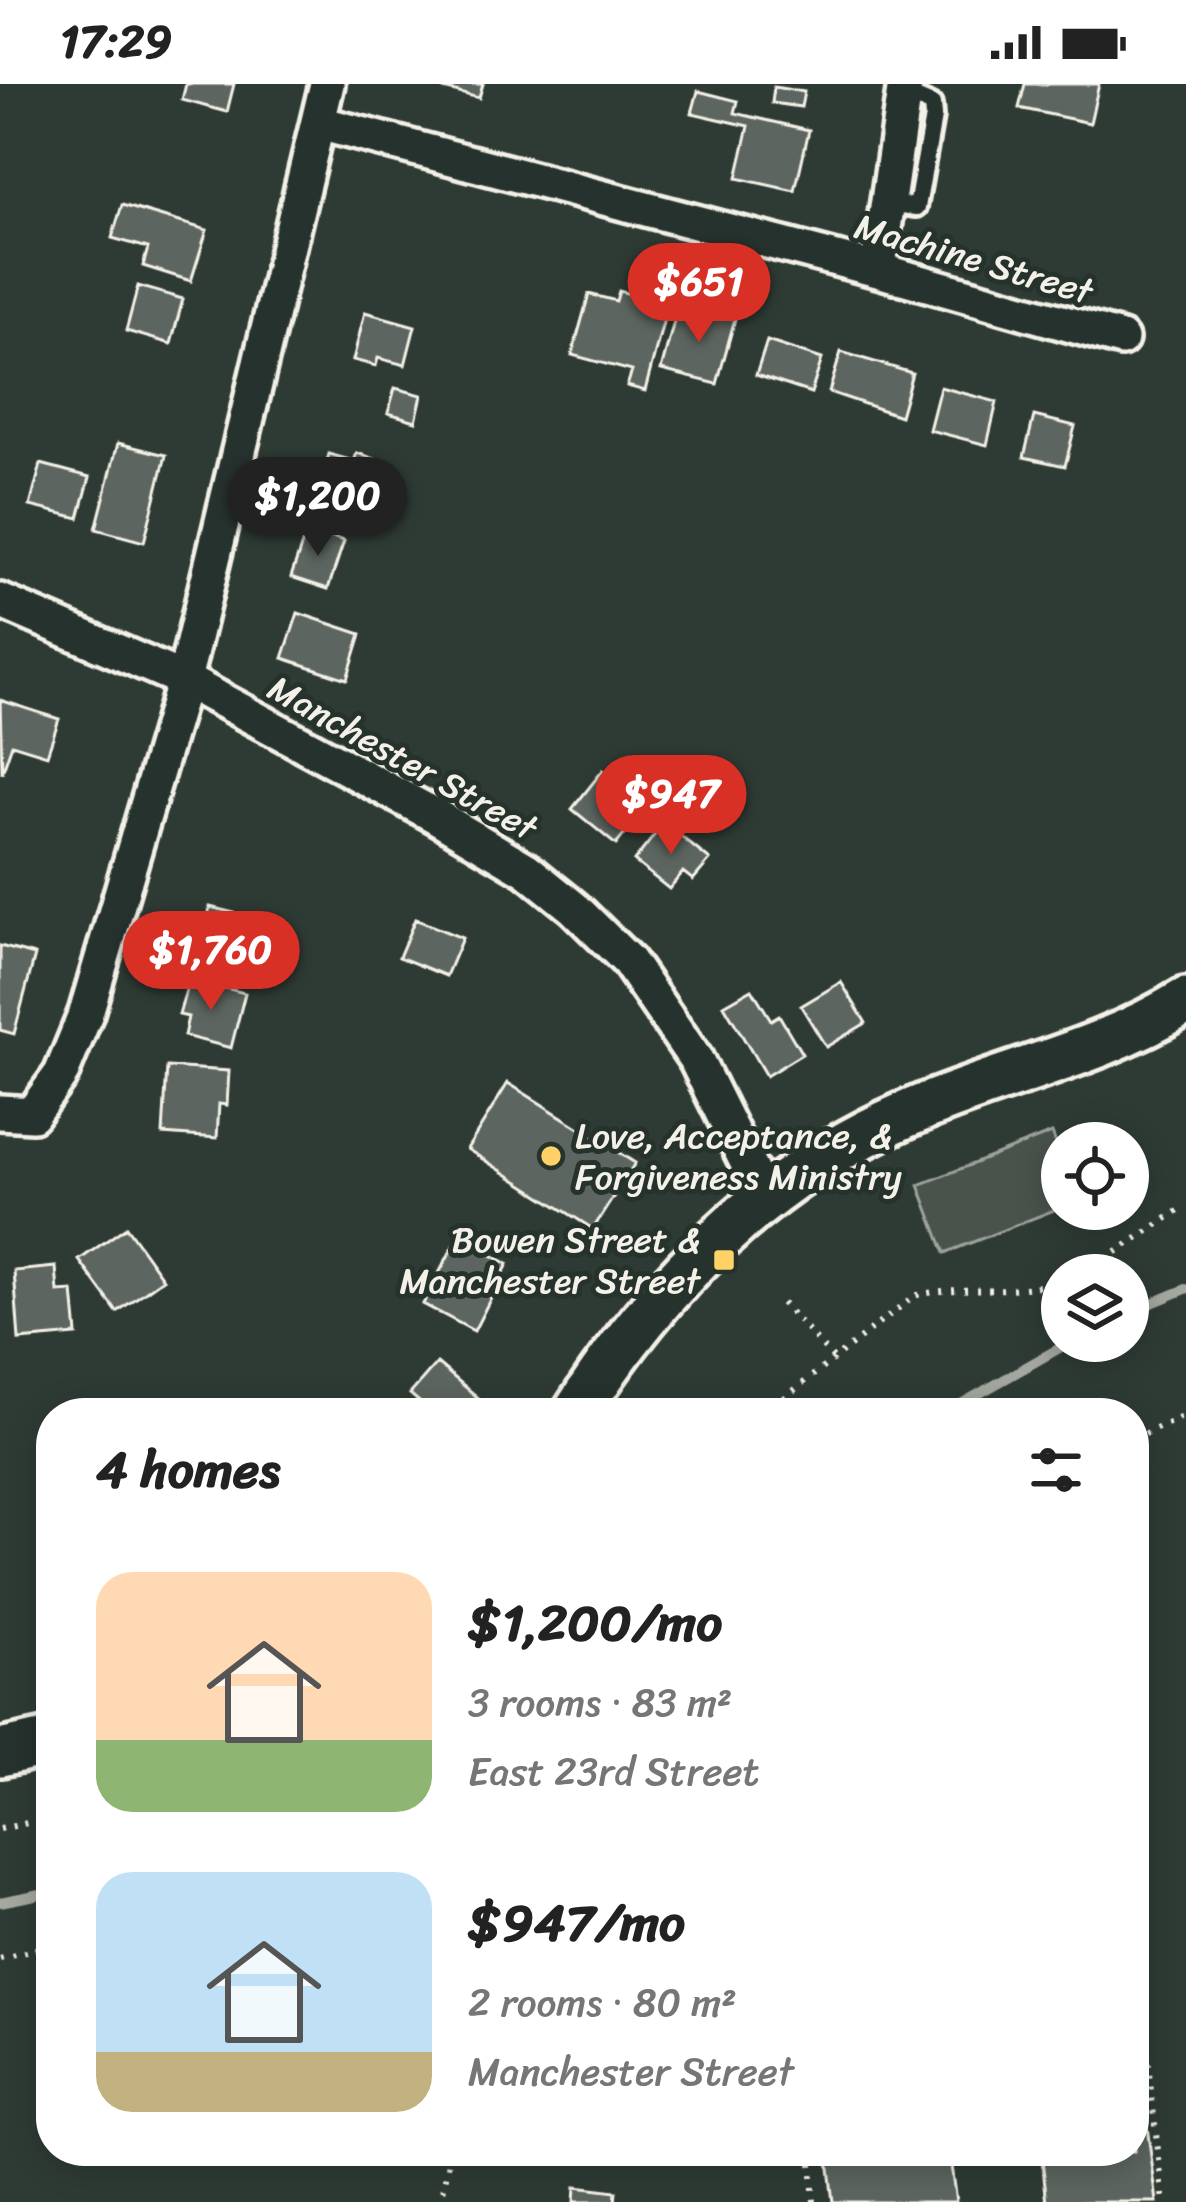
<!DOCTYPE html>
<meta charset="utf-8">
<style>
body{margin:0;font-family:Sriracha,sans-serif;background:#f6f6f6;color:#222;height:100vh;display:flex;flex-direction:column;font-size:45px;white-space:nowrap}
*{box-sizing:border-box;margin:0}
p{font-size:39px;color:#767676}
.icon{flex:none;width:66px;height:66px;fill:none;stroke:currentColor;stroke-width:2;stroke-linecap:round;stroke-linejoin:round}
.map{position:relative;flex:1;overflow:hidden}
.sheet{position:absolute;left:36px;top:1314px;width:1113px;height:768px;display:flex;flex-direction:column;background:#fff;border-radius:48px;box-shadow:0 6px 30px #0003}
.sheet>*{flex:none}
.controls{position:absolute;left:1041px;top:1038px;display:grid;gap:24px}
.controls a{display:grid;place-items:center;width:108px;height:108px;border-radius:50%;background:#fff;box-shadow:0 6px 30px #0003;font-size:60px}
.price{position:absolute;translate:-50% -102px;padding:0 27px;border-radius:42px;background:#d93025;color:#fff;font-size:39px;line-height:78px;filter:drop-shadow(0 3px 6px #0008)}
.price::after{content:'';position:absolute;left:50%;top:72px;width:36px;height:27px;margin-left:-18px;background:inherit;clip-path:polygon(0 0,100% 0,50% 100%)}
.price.active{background:#222;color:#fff}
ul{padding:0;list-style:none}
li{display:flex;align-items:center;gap:36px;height:300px;padding:0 60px}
li span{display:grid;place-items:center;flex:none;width:336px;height:240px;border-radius:36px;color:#555}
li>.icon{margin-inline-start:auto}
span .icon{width:144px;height:144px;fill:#fffc;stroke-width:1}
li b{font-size:51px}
h2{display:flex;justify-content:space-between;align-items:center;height:144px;padding:0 60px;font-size:51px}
.status{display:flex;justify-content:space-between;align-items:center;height:84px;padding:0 60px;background:#fff;direction:ltr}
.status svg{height:33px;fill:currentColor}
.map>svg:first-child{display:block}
</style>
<div class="status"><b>17:29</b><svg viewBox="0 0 49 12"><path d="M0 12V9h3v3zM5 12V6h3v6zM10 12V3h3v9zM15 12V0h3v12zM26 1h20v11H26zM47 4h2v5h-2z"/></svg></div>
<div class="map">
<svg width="1186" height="2118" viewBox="0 0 1186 2118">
<rect width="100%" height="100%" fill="#2e3b34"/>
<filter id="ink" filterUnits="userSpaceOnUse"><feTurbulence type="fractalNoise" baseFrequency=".00833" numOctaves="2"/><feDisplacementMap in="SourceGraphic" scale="24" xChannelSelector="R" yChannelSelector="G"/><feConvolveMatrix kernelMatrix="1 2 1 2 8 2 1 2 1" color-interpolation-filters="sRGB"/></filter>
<g filter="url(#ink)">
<path fill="#48524c" stroke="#9ea29a" stroke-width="3" d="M 1052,1049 L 1062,1075 L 1062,1123 L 945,1169 L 919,1101 Z"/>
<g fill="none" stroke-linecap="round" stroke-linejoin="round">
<path stroke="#a4a8a0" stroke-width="10" d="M 1128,1229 L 1186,1205
M 945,1329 L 1072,1257
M 0,1818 L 51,1808"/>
</g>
<path fill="#5c655e" stroke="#f4f1e8" stroke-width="3" d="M 186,0 L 234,0 L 227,28 L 182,16 Z
M 444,0 L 483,0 L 479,14 L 443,5 Z
M 1025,0 L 1099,0 L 1090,39 L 1019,24 Z
M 774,3 L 804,8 L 801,23 L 772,19 Z
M 698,7 L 738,17 L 735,29 L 809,46 L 795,107 L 737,94 L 749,42 L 692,29 Z
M 122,121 L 207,146 L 191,197 L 143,182 L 148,164 L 112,154 Z
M 657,188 L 675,193 L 645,307 L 627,302 L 632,287 L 572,271 L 589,210 L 616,217 L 619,207 L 649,215 Z
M 138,202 L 183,215 L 171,260 L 126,247 Z
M 708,224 L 736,231 L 717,300 L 661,286 L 677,226 L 705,234 Z
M 365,228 L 415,242 L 405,281 L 378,274 L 376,282 L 353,276 Z
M 767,257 L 822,275 L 811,309 L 756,291 Z
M 841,268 L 912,289 L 900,332 L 829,308 Z
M 940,303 L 997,318 L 987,361 L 929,346 Z
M 395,304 L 422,311 L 416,337 L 388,329 Z
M 1034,332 L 1075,342 L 1065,382 L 1024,373 Z
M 118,359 L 166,371 L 144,458 L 96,445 Z
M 357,369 L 375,375 L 357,436 L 313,423 L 329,370 L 354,377 Z
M 41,380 L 90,393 L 79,434 L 30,422 Z
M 307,445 L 344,457 L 328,505 L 291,493 Z
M 298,529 L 361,550 L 347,595 L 283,574 Z
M 0,616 L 59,635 L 47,671 L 12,660 L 2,689 Z
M 603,686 L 648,721 L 616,761 L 572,725 Z
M 664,739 L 710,776 L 693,796 L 683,788 L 669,805 L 634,777 Z
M 210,823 L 259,835 L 245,890 L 196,878 Z
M 415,835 L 462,854 L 446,892 L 399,873 Z
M 0,862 L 35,871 L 14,950 L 0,946 Z
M 189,895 L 245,909 L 231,964 L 184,952 L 188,933 L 179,931 Z
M 841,898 L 866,939 L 826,963 L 801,922 Z
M 752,905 L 771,936 L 779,931 L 802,970 L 766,992 L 724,921 Z
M 167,983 L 229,987 L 227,1021 L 219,1020 L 217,1054 L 163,1050 Z
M 508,999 L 635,1079 L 593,1145 L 467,1065 Z
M 126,1143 L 163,1195 L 117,1228 L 79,1176 Z
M 458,1153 L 508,1180 L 474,1247 L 423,1220 Z
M 56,1183 L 58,1208 L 73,1207 L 77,1251 L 19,1256 L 14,1187 Z
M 437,1279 L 482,1317 L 472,1329 L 432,1329 L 410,1310 Z
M 1140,1989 L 1157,2118 L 1047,2118 L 1041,2067 L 1134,2067 L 1134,1990 Z
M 827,2067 L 949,2067 L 956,2118 L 833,2118 Z
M 575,2103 L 616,2108 L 615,2118 L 574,2118 Z"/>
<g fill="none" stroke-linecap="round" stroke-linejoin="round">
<g stroke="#f4f1e8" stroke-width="26">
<path id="lane" d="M 887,119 L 917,123 L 933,33 L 932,21 L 904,9"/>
</g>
<g stroke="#f4f1e8" stroke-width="42">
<path id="street" d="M 319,39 L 878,186 L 1121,255
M 878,186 L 905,0
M 0,517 L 184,596 L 436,732 L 527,786 L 574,824 L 628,877 L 696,976 L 764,1113
M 0,1028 L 32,1030 L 61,990 L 86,929 L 184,596 L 327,0"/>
</g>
<g stroke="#f4f1e8" stroke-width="54">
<path id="secondary" d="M 576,1329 C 659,1200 763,1093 905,1031 C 998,990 1099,971 1186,917
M 0,1669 L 51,1658"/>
</g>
<path stroke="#f4f1e8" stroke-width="6" stroke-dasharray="3 9" stroke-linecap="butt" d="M 1074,1191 L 1097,1181 L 1186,1122
M 782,1219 L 834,1275
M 765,1329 L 914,1212 C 963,1199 1014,1213 1062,1196
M 1134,1355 L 1186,1331
M 0,1745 L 51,1734
M 0,1875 L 51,1861
M 1134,1983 L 1148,1981 L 1164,2118
M 810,2067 L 814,2118
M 441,2118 L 451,2067"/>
<use href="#lane" stroke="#26332d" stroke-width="16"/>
<use href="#street" stroke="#26332d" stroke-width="33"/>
<use href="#secondary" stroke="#26332d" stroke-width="45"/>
</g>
</g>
<g fill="#ffd166" stroke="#26332d" stroke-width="4.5">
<circle cx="551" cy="1072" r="12"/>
<rect x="712" y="1164" width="24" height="24" rx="6"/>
</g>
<g text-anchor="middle" stroke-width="10" stroke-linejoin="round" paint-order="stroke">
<g font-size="36" fill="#f4f1e8" stroke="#26332d">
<text transform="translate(974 174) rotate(16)" y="13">Machine Street</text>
<text transform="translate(403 673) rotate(29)" y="13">Manchester Street</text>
</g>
<g font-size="36" fill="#f4f1e8" stroke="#26332d" text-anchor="start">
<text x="575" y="1064">Love, Acceptance, &amp;<tspan x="575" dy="41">Forgiveness Ministry</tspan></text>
<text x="700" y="1168" text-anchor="end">Bowen Street &amp;<tspan x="700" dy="41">Manchester Street</tspan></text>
</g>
</g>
</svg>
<div class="controls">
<a><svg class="icon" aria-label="locate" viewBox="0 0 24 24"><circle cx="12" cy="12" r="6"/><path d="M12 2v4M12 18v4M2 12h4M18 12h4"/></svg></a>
<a><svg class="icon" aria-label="layers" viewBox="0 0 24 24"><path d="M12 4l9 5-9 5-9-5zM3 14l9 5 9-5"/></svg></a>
</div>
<b class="price" style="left:699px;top:261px">$651</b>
<b class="price active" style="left:318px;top:475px">$1,200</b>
<b class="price" style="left:671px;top:773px">$947</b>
<b class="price" style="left:211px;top:929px">$1,760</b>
<section class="sheet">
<h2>4 homes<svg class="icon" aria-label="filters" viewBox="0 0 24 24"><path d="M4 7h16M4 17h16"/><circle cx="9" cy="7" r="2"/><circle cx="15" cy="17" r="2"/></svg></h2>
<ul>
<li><span style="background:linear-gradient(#ffd9b3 70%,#8fb573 0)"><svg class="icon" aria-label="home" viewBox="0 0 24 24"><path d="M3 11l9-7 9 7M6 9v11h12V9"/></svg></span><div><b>$1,200/mo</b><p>3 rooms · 83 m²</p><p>East 23rd Street</p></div></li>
<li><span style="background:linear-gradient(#bfe0f5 75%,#c2b280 0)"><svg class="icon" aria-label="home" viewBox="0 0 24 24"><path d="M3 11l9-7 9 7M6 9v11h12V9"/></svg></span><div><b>$947/mo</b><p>2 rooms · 80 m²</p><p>Manchester Street</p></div></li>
</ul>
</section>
</div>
